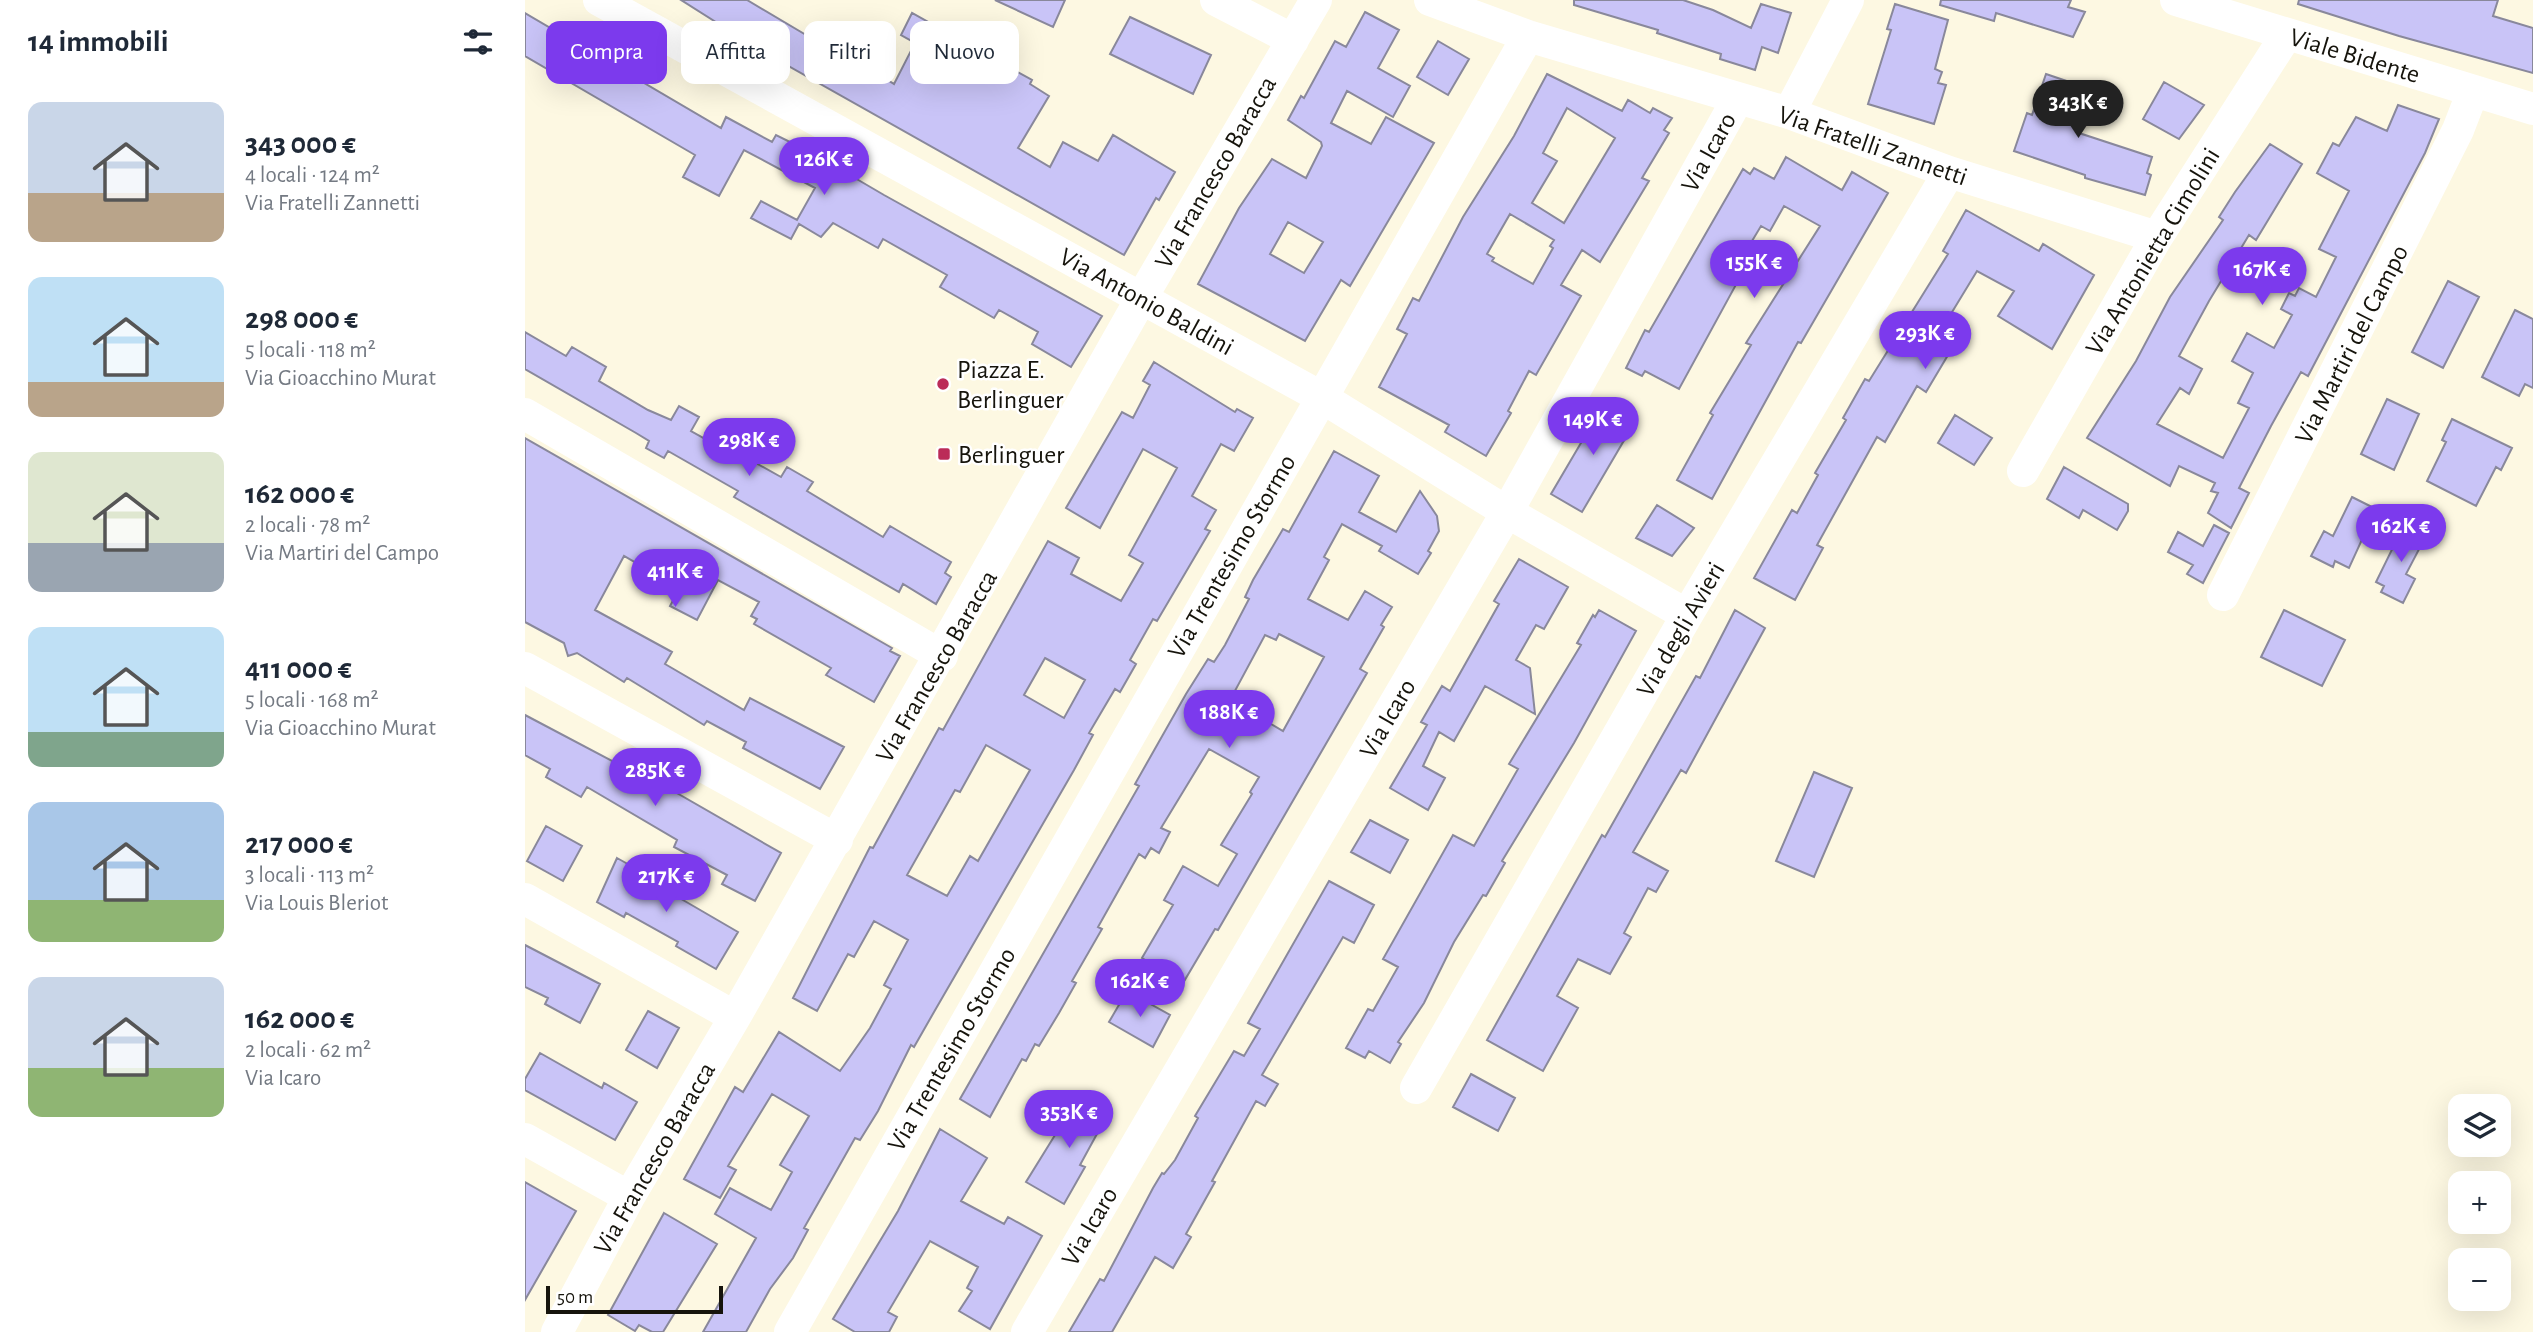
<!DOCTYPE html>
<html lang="it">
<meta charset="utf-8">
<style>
body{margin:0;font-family:"Alegreya Sans",sans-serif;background:#f6f6f7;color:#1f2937;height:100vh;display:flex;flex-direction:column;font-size:26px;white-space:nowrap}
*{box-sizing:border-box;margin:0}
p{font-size:23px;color:#747a83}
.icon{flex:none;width:38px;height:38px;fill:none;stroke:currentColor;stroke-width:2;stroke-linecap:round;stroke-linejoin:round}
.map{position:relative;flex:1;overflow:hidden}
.sheet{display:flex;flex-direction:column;background:#fff;width:525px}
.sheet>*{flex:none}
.banner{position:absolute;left:21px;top:21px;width:665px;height:63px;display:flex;gap:14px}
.tools{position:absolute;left:1923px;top:1094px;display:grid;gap:14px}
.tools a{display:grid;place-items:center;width:63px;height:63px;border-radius:14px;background:#fff;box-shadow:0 7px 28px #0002;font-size:35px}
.scale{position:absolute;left:21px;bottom:18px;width:177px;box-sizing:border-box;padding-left:7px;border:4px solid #16140c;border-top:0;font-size:19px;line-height:24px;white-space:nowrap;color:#16140c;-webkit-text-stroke:5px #fff;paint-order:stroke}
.price{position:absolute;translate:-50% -60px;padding:0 16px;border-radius:24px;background:#7c3aed;color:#fff;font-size:23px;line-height:46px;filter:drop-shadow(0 2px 4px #0008)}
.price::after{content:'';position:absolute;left:50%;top:42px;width:21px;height:16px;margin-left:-10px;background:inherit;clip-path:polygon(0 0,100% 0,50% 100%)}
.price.active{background:#222;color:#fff}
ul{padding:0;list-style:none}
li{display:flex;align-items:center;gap:21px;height:175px;padding:0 28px}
li span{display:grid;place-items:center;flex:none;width:196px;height:140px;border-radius:14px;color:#555}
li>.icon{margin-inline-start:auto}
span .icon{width:84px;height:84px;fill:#fffc;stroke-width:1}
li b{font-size:30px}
h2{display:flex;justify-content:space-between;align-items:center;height:84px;padding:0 28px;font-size:30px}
.pill{padding:0 24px;border-radius:14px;background:#fff;box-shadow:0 7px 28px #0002;font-size:24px;line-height:63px}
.pill.active{background:#7c3aed;color:#fff}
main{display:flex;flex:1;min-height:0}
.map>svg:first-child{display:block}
</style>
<main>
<section class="sheet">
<h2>14 immobili<svg class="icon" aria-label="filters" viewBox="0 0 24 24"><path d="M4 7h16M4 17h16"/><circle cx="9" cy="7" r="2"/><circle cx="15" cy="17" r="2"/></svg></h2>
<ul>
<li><span style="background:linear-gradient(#c9d6e8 65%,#b9a48a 0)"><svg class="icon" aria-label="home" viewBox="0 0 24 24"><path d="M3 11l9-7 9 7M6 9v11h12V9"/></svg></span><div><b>343 000 €</b><p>4 locali · 124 m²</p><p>Via Fratelli Zannetti</p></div></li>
<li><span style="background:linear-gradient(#bfe0f5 75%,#b9a48a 0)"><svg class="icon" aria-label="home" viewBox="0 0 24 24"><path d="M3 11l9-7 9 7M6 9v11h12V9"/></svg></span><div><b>298 000 €</b><p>5 locali · 118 m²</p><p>Via Gioacchino Murat</p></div></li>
<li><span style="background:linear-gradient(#dfe7d0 65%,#9aa5b1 0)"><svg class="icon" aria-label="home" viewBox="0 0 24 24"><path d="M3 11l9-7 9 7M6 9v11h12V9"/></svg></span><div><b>162 000 €</b><p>2 locali · 78 m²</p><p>Via Martiri del Campo</p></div></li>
<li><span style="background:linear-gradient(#bfe0f5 75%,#7fa58c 0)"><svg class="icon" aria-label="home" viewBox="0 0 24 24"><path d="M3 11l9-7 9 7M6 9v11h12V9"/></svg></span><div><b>411 000 €</b><p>5 locali · 168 m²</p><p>Via Gioacchino Murat</p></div></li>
<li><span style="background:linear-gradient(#a9c7e8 70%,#8fb573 0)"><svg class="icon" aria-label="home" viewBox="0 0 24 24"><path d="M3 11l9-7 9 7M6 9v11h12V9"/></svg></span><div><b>217 000 €</b><p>3 locali · 113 m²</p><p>Via Louis Bleriot</p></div></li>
<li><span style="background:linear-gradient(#c9d6e8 65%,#8fb573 0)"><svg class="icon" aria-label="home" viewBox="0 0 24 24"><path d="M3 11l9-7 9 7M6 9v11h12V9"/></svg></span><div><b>162 000 €</b><p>2 locali · 62 m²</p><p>Via Icaro</p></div></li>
</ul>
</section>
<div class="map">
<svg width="2008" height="1332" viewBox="0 0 2008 1332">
<rect width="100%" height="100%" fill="#fdf8e2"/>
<path fill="#c9c4f7" stroke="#89889b" stroke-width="2" fill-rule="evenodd" d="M 156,0 L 222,0 L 298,45 L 300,42 L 322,55 L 318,61 L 355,82 L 358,77 L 369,84 L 390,43 L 376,35 L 387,13 L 507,80 L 505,84 L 524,96 L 493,148 L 525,167 L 538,142 L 573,161 L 588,135 L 650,172 L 634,200 L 631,198 L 599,255 L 235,50 Z
M 470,0 L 540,0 L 528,27 Z
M 1049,0 L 1158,0 L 1188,10 L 1226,28 L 1236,4 L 1266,13 L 1253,53 L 1237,47 L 1230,70 L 1195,59 L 1196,54 L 1132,33 L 1133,30 L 1049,5 Z
M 1416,0 L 1546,0 L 1543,7 L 1560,12 L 1548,37 L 1471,13 L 1469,21 L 1415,5 Z
M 1774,0 L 1973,0 L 1968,16 L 2008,28 L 2008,73 L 1874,36 L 1773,4 Z
M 1370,4 L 1423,20 L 1410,69 L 1417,72 L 1413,83 L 1421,85 L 1409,124 L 1343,104 L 1366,30 L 1362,29 Z
M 840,12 L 874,30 L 853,68 L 885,86 L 868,117 L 822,91 L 806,123 L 846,144 L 861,117 L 909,143 L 825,286 L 816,280 L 780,341 L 673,284 L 714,208 L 747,159 L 781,178 L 797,146 L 796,142 L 763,120 L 776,96 L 779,98 L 810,41 L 821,47 ZM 763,222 L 798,242 L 779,273 L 745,254 Z
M 0,13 L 196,128 L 201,117 L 247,142 L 251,135 L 269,144 L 270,141 L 320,168 L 318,171 L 359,195 L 577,316 L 546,367 L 507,344 L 513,332 L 474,310 L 469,318 L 415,287 L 422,275 L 358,239 L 353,248 L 308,223 L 296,237 L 274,224 L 266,239 L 226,218 L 236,201 L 272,220 L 290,188 L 219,150 L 194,196 L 158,177 L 170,155 L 0,56 Z
M 605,17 L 686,55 L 668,94 L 585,54 Z
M 913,41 L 944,59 L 923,95 L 892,77 Z
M 1022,74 L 1097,111 L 1103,100 L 1125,113 L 1128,108 L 1147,118 L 1139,130 L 1144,133 L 1117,178 L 1124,181 L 1075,262 L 1057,250 L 1036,285 L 1056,296 L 1011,375 L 1004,371 L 983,411 L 986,413 L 961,456 L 920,432 L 924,425 L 854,387 L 882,334 L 872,329 L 888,298 L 894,301 L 938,217 L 989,136 ZM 1042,108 L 1090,138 L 1039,223 L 1007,203 L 1032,161 L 1018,153 ZM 985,214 L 1029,240 L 1025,246 L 1028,248 L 1008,284 L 967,261 L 969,258 L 962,254 Z
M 1521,74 L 1565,89 L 1551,132 L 1627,157 L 1622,173 L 1626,175 L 1620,195 L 1560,178 L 1560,175 L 1489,151 L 1502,113 L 1507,115 Z
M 1639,82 L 1679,105 L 1654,139 L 1618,119 Z
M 1873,105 L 1914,119 L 1900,153 L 1783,376 L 1776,372 L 1746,426 L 1714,488 L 1724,493 L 1706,528 L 1683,513 L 1693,493 L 1686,491 L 1690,483 L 1654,466 L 1645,486 L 1562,438 L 1611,361 L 1645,297 L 1698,220 L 1694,217 L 1710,192 L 1745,144 L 1777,164 L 1731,240 L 1724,235 L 1684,301 L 1654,356 L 1677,369 L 1664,394 L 1655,388 L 1632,424 L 1698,458 L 1724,408 L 1713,403 L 1728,373 L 1707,361 L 1722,333 L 1749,348 L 1767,315 L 1756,309 L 1764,293 L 1770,296 L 1774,288 L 1791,297 L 1811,257 L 1794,249 L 1824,191 L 1792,173 L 1808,143 L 1814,146 L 1831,117 L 1862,131 Z
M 1261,157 L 1317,190 L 1327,172 L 1363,193 L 1276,343 L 1273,342 L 1187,499 L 1152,480 L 1188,415 L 1185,413 L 1226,345 L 1221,343 L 1295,226 L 1259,206 L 1245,231 L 1236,226 L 1212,266 L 1219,270 L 1154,389 L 1120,371 L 1117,376 L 1101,368 L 1120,330 L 1124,332 L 1218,169 L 1225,174 L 1229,168 L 1249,179 Z
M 1441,210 L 1514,251 L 1518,244 L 1569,275 L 1527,349 L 1473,316 L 1489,291 L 1452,271 L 1407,345 L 1423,355 L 1401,392 L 1392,386 L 1360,442 L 1352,437 L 1292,545 L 1298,548 L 1270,600 L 1229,578 L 1267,510 L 1272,513 L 1293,475 L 1290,473 L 1321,420 L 1318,418 L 1340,379 L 1344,381 L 1423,254 L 1418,251 Z
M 1923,281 L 1954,297 L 1918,368 L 1887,352 Z
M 1990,310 L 2008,319 L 2008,388 L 2000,384 L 1994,396 L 1957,377 Z
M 0,332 L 41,356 L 47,347 L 81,367 L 74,381 L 123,410 L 146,420 L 154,406 L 174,417 L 166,431 L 227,465 L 229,462 L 256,477 L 262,467 L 288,482 L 282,491 L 358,537 L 365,526 L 426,562 L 420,573 L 426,577 L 411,604 L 378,584 L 374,592 L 209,497 L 213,491 L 143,451 L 139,458 L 121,448 L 124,441 L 111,433 L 0,369 Z
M 629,362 L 710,412 L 712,409 L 728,418 L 709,451 L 696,444 L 667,496 L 691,510 L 680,529 L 685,531 L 632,621 L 628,619 L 605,660 L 611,664 L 595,692 L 590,689 L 564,733 L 568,735 L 549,770 L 409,1012 L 389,1047 L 386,1045 L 353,1111 L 335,1140 L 330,1138 L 308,1177 L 279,1228 L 283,1230 L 268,1258 L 245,1289 L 221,1332 L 178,1332 L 231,1238 L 190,1214 L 205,1188 L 246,1210 L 267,1172 L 255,1165 L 284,1116 L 247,1094 L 203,1166 L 211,1170 L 195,1198 L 159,1179 L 210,1087 L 218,1092 L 254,1032 L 315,1071 L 345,1028 L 366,989 L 359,985 L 383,940 L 349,921 L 329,957 L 323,954 L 292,1011 L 268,998 L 345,847 L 348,848 L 414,728 L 418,730 L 523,541 L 554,558 L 546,574 L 596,601 L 618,563 L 604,555 L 652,468 L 618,449 L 575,528 L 541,508 L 597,412 L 608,418 L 625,385 L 618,381 ZM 520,658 L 560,680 L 539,718 L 499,695 ZM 461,745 L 505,770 L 453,861 L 445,856 L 422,896 L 382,875 L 430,790 L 435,792 Z
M 1862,399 L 1894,414 L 1869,470 L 1836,454 Z
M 1080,402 L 1111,420 L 1057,512 L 1026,494 Z
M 1430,415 L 1467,438 L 1449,465 L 1413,443 Z
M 1927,419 L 1987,448 L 1976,470 L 1971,467 L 1951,506 L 1902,481 L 1921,442 L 1917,440 Z
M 0,438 L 367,648 L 365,651 L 375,656 L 349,702 L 301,675 L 306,668 L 229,624 L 232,619 L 226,616 L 234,602 L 193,580 L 172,620 L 145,606 L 164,571 L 129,551 L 120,568 L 99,556 L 70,610 L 147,652 L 140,664 L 219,710 L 225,698 L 319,747 L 295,789 L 218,748 L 221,742 L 182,721 L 179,725 L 102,678 L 99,682 L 52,653 L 43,656 L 39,643 L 0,622 Z
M 809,451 L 854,476 L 834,512 L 871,532 L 895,491 L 912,516 L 914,531 L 903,551 L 906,553 L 893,574 L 854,551 L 857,546 L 817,524 L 799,557 L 804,560 L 783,599 L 823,620 L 840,591 L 867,607 L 856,625 L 859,627 L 835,669 L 842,673 L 693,930 L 690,929 L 658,983 L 617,958 L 648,905 L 639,900 L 658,866 L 693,886 L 712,854 L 696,845 L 727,794 L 725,792 L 734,777 L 684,749 L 636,828 L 645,832 L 634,853 L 626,848 L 620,858 L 614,854 L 573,927 L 577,929 L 547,981 L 551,983 L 534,1013 L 514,1046 L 510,1044 L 501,1061 L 497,1059 L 465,1117 L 435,1099 L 614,786 L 610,784 L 661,694 L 683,659 L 689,662 L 700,645 L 724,599 L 720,597 L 728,580 L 758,529 L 764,532 ZM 754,634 L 799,657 L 758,731 L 705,700 L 740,635 L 751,640 Z
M 1539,467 L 1603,504 L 1603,511 L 1592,530 L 1558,510 L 1554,518 L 1522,499 Z
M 1827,497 L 1851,509 L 1824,568 L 1810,561 L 1808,567 L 1786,556 L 1799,531 L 1808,536 Z
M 1132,505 L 1169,528 L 1147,556 L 1111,538 Z
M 1880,523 L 1902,534 L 1881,574 L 1890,579 L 1878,603 L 1856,592 L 1859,586 L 1851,582 Z
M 1689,525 L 1704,533 L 1678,583 L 1662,574 L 1668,565 L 1643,552 L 1653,532 L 1678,546 Z
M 994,559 L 1043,587 L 1019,629 L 1011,625 L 991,660 L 1005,668 L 1010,714 L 960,686 L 929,741 L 914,732 L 898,766 L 920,778 L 903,810 L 865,788 L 902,725 L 896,722 L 917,686 L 925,691 L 974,604 L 969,601 Z
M 1074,610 L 1111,631 L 1049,743 L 977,861 L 980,863 L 961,896 L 958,895 L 929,942 L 899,1003 L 873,1042 L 876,1044 L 865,1063 L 844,1051 L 840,1058 L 821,1048 L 843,1009 L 848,1011 L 873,967 L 858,959 L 928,835 L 949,846 L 993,769 L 984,764 L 1056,645 L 1052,643 L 1068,615 L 1070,617 Z
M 1210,610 L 1240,628 L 1161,773 L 1156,770 L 1108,852 L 1143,871 L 1131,892 L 1123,888 L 1099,933 L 1106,937 L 1085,974 L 1053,959 L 1032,996 L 1053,1008 L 1018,1071 L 962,1040 L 1077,835 L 1080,837 L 1171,676 L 1175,678 Z
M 1759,610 L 1820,640 L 1797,686 L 1736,657 Z
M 0,715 L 108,772 L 110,769 L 256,853 L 230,901 L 197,884 L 202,875 L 149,847 L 152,840 L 62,787 L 56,797 L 21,777 L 25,769 L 0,755 Z
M 1289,772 L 1327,788 L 1289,877 L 1251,861 Z
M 845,820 L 883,840 L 865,873 L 826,852 Z
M 21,826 L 57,846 L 38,881 L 2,861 Z
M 92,858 L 117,872 L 115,875 L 213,932 L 191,969 L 151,946 L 153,942 L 101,913 L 99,917 L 72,902 Z
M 804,881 L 849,905 L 829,943 L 818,937 L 737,1075 L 753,1084 L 740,1106 L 731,1101 L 687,1181 L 690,1182 L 661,1234 L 666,1237 L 648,1268 L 630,1257 L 587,1332 L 544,1332 L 575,1279 L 579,1281 L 628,1188 L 637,1173 L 639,1174 L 650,1160 L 673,1118 L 670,1116 L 709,1051 L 719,1056 L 735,1029 L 723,1023 Z
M 0,945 L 75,984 L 55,1023 L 20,1004 L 23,998 L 0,987 Z
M 602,991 L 645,1015 L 628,1047 L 584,1022 Z
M 123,1011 L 154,1028 L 132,1068 L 101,1050 Z
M 15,1053 L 77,1088 L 79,1083 L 112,1102 L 90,1140 L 0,1090 L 0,1079 Z
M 946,1074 L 990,1098 L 973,1131 L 928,1107 Z
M 556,1093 L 585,1110 L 555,1165 L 560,1167 L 539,1204 L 501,1182 Z
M 415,1129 L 462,1158 L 436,1201 L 479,1224 L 483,1217 L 517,1236 L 465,1329 L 434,1311 L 447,1291 L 442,1288 L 453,1267 L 405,1241 L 363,1312 L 372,1317 L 364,1332 L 330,1332 L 308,1319 L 373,1211 Z
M 0,1182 L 51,1211 L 0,1300 Z
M 139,1213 L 192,1244 L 138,1332 L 127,1332 L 114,1325 L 110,1331 L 83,1315 Z"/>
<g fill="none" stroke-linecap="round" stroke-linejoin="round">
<path stroke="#fff" stroke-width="32" d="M 74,0 L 796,397 L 982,512 L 1162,615
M 691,0 L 768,40
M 905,0 L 1003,36 L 1264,113 L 1424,172 L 1632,237
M 1651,0 L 2008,109
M 1264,113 L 1323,0
M 0,414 L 417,656
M 1498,471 L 1632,237 L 1762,34
M 1698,595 L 1933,130 L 1948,91
M 0,668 L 312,840
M 0,899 L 210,1017
M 891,1088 L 1162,615 L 1424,172
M 0,1139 L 104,1197
M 32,1332 L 104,1197 L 210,1017 L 617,297 L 791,0
M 265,1332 L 1003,36
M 502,1332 L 982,512 L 1212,100"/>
</g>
<g fill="#bb2c58" stroke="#fff" stroke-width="2.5">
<circle cx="418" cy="384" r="7"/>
<rect x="412" y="447" width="14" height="14" rx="3.5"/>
</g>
<g text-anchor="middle" stroke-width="5" stroke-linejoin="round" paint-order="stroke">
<g font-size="26" fill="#16140c" stroke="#fff">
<text transform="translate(1830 55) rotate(17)" y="9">Viale Bidente</text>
<text transform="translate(1348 145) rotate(19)" y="9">Via Fratelli Zannetti</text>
<text transform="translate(1183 152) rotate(-61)" y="9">Via Icaro</text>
<text transform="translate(690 172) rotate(-60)" y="9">Via Francesco Baracca</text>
<text transform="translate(1627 251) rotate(-59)" y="9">Via Antonietta Cimolini</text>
<text transform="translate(622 301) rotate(29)" y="9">Via Antonio Baldini</text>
<text transform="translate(1826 344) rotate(-63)" y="9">Via Martiri del Campo</text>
<text transform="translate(706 556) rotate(-60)" y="9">Via Trentesimo Stormo</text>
<text transform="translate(1155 629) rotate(-60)" y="9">Via degli Avieri</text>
<text transform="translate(411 666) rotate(-60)" y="9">Via Francesco Baracca</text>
<text transform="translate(862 718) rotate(-60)" y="9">Via Icaro</text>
<text transform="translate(426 1049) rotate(-60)" y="9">Via Trentesimo Stormo</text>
<text transform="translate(129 1158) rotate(-60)" y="9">Via Francesco Baracca</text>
<text transform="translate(564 1226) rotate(-60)" y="9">Via Icaro</text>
</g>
<g font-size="26" fill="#16140c" stroke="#fff" text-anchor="start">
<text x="432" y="378">Piazza E.<tspan x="432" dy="30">Berlinguer</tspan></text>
<text x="433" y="463">Berlinguer</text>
</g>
</g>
</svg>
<div class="tools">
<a><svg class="icon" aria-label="layers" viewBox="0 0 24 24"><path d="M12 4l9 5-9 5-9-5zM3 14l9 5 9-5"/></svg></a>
<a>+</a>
<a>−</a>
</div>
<div class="scale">50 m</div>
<b class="price active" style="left:1553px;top:140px">343K €</b>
<b class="price" style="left:299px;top:197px">126K €</b>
<b class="price" style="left:1229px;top:300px">155K €</b>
<b class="price" style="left:1737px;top:307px">167K €</b>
<b class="price" style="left:1400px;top:371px">293K €</b>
<b class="price" style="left:1068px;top:457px">149K €</b>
<b class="price" style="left:224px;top:478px">298K €</b>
<b class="price" style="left:1876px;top:564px">162K €</b>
<b class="price" style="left:150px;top:609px">411K €</b>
<b class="price" style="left:704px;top:750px">188K €</b>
<b class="price" style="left:130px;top:808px">285K €</b>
<b class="price" style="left:141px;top:914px">217K €</b>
<b class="price" style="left:615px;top:1019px">162K €</b>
<b class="price" style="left:544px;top:1150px">353K €</b>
<div class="banner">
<a class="pill active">Compra</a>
<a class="pill">Affitta</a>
<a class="pill">Filtri</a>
<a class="pill">Nuovo</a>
</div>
</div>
</main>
